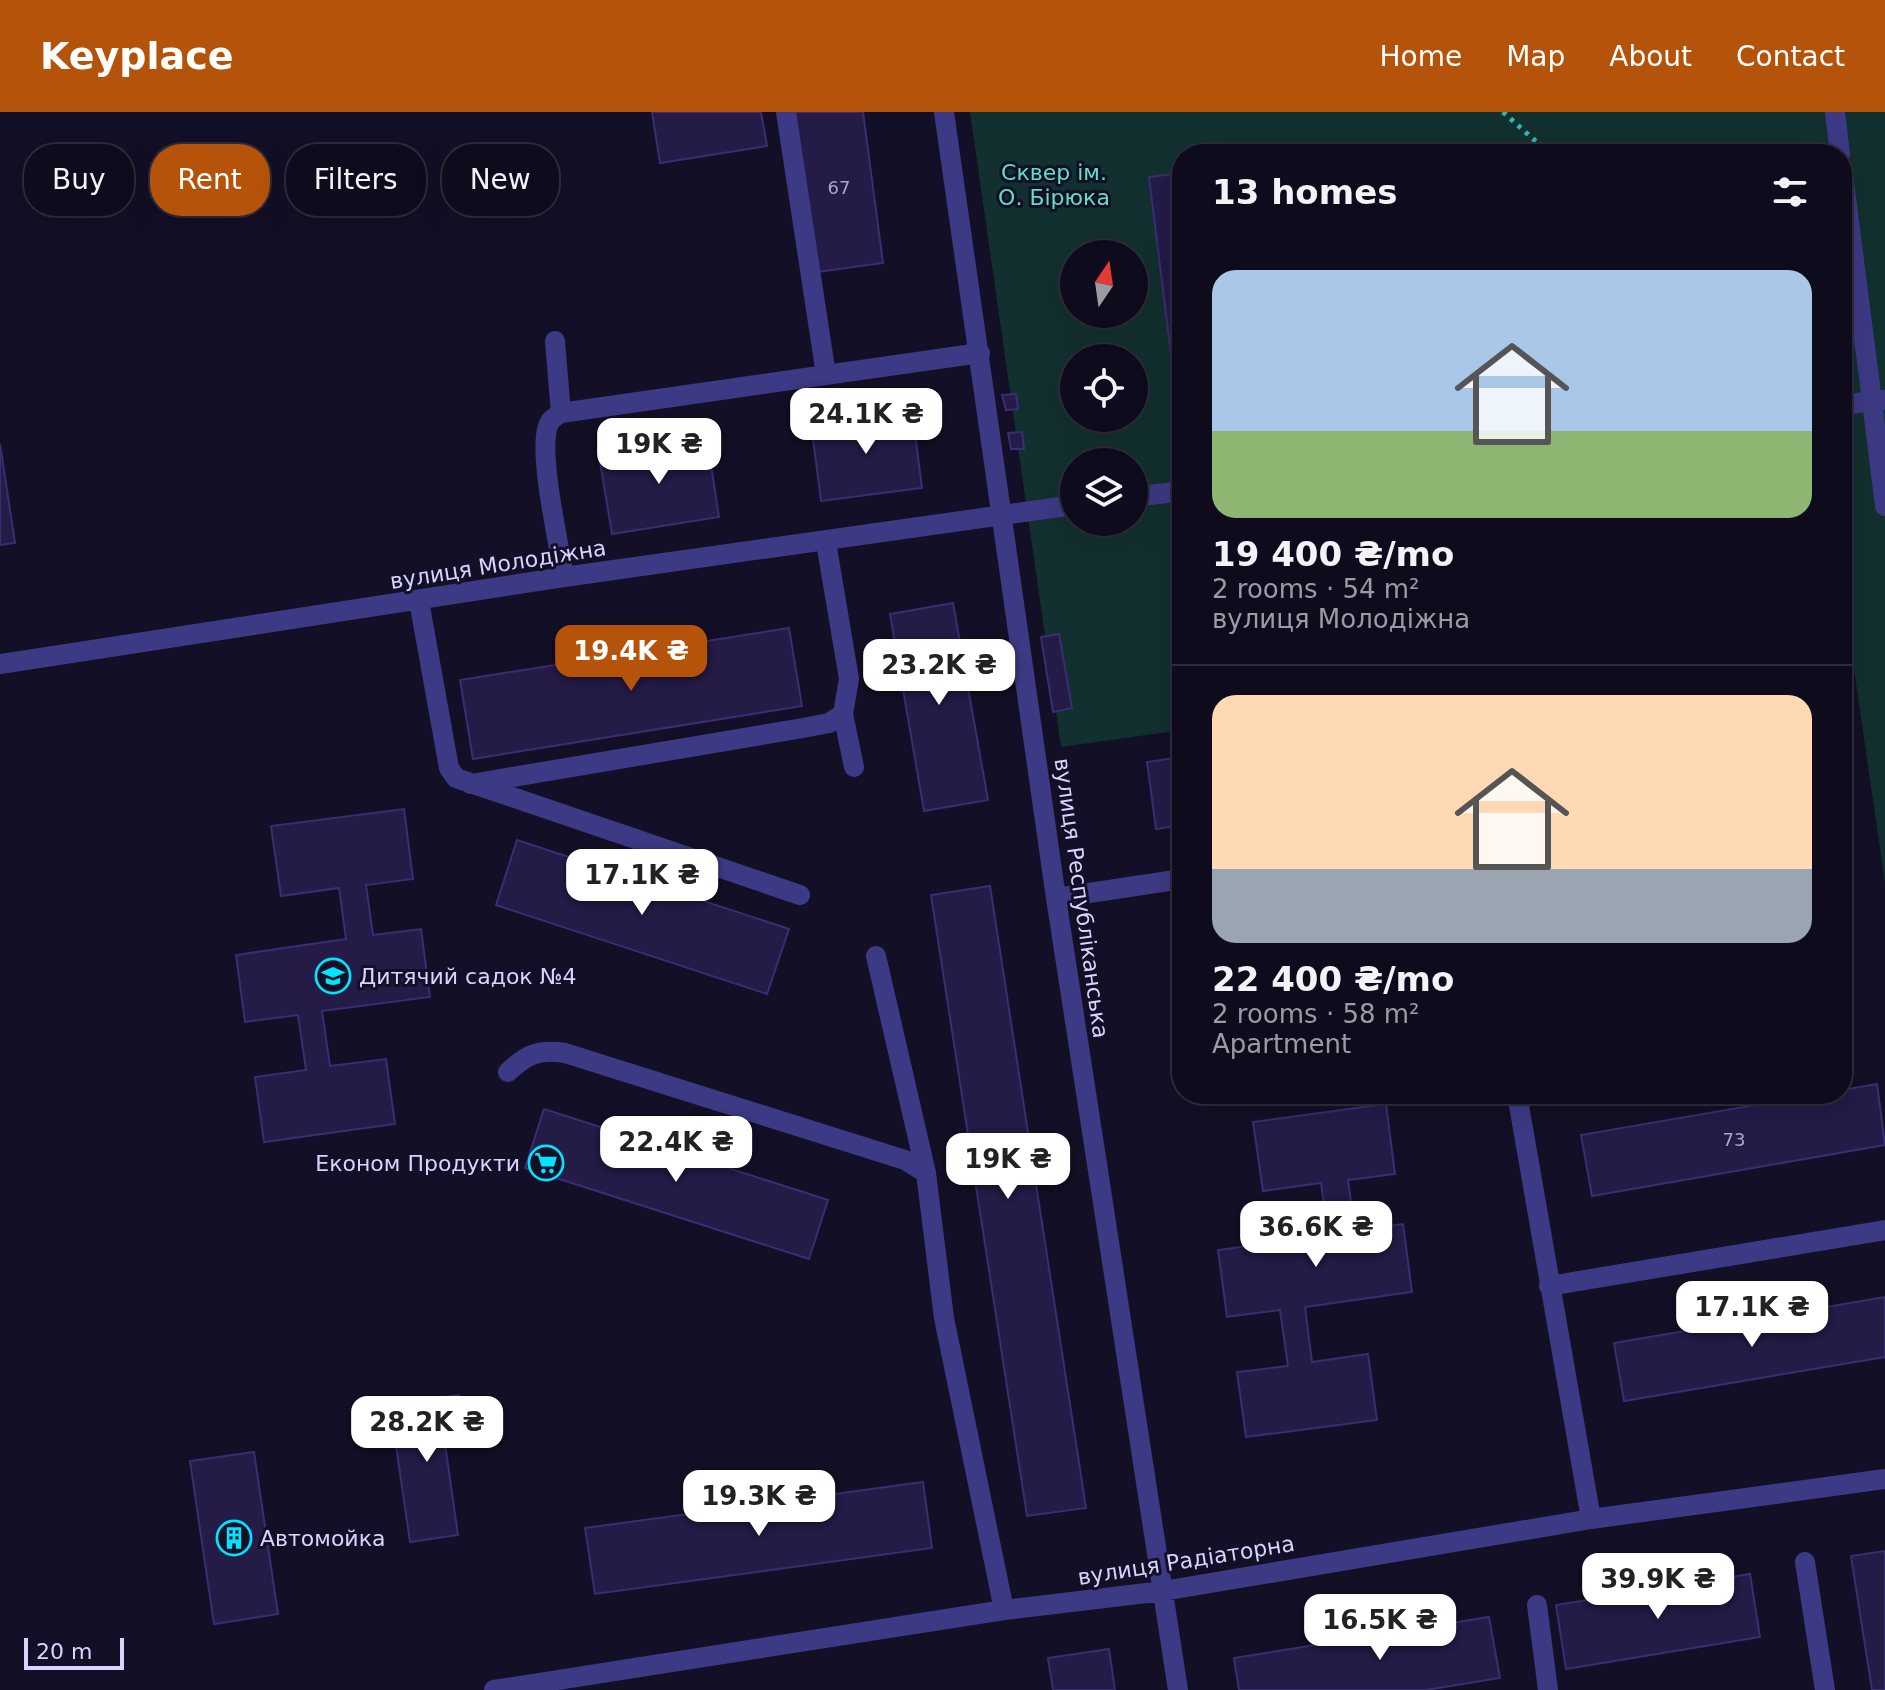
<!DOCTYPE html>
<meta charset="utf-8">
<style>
body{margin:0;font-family:"DejaVu Sans",sans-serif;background:#1c1929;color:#f1f3f6;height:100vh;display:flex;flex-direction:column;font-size:30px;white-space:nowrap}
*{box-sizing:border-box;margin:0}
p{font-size:26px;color:#9b9ba3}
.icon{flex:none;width:44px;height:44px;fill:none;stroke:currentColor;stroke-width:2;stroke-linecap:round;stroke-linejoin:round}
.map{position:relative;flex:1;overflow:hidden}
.details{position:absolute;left:1172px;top:32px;width:680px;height:960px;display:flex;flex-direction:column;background:#0e0b1c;border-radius:32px;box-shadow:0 8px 32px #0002,0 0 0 2px #2e2b3b}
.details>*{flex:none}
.hud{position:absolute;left:24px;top:32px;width:760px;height:72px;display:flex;gap:16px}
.needle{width:52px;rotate:13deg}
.buttons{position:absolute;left:1060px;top:128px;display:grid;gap:16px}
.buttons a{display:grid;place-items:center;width:88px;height:88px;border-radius:50%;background:#0e0b1c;box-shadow:0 8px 32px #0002,0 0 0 2px #2e2b3b;font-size:40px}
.scale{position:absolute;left:24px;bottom:20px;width:100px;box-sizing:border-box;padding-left:8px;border:4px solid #d9d4ff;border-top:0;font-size:22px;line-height:28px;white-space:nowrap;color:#d9d4ff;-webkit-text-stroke:6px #130f26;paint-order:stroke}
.price{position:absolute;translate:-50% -68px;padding:0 18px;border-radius:16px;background:#fff;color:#222;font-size:26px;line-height:52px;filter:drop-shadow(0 2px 4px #0008)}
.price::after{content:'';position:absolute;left:50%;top:48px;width:24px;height:18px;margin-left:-12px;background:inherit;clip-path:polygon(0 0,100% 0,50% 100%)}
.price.active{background:#b45309;color:#fff}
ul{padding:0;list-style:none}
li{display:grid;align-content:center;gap:16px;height:424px;padding:0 40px}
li+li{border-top:2px solid #2e2b3b}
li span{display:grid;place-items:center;height:248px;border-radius:24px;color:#555}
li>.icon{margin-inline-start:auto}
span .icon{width:144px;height:144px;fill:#fffc;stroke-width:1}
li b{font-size:34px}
h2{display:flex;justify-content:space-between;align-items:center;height:96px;padding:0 40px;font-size:34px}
.chip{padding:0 28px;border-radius:32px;background:#0e0b1c;box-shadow:0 8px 32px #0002,0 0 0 2px #2e2b3b;font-size:28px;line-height:72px}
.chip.active{background:#b45309;color:#fff}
header{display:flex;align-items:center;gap:48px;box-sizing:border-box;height:112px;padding:0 40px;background:#b45309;color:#fff}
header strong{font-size:38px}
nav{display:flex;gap:44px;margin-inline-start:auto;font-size:28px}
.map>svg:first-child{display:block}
</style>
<header>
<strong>Keyplace</strong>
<nav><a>Home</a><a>Map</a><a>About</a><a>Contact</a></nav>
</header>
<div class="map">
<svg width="1885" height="1578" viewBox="0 0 1885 1578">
<rect width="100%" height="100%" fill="#130f26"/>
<path fill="#12302f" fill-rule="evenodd" d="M 970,0 L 1885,0 L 1885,771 L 1849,523 L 1842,523 L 1842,42 L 1182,42 L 1182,618 L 1061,635 ZM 1074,142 L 1134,142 L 1134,202 L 1074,202 ZM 1074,246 L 1134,246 L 1134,306 L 1074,306 ZM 1074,350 L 1134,350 L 1134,410 L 1074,410 Z"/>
<path fill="#241b47" stroke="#3b2d73" stroke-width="2" d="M 652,0 L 761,0 L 767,34 L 660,51 Z
M 795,0 L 863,0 L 883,151 L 817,160 Z
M 1182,61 L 1182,291 L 1177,291 L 1149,65 Z
M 1016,282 L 1018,297 L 1006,298 L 1002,283 Z
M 912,298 L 922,376 L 821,389 L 811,311 Z
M 1022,320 L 1024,337 L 1011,337 L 1008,321 Z
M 707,327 L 719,405 L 612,422 L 599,344 Z
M 0,332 L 15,431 L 0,433 Z
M 953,491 L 988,688 L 924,699 L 890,502 Z
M 789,516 L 802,594 L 473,647 L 460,568 Z
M 1059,522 L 1072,596 L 1053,600 L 1041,525 Z
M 1182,645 L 1182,713 L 1156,717 L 1147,650 Z
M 404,697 L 413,767 L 366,773 L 373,823 L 421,817 L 430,885 L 322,899 L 330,954 L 386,947 L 395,1012 L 264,1030 L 255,965 L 306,958 L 298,903 L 245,910 L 236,843 L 346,827 L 339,776 L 281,784 L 271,714 Z
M 517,728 L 789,817 L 767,882 L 496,793 Z
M 1842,765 L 1852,825 L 1842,827 Z
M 990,774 L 1086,1396 L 1027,1404 L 931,783 Z
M 1877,972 L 1885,1033 L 1592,1084 L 1581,1023 L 1819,982 L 1842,982 L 1842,978 Z
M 1386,992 L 1395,1062 L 1348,1068 L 1355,1118 L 1403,1112 L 1412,1180 L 1305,1195 L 1312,1250 L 1368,1242 L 1377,1308 L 1246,1325 L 1237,1260 L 1288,1254 L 1280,1198 L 1227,1205 L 1218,1138 L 1328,1123 L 1321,1071 L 1263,1079 L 1253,1010 Z
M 544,997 L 828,1088 L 809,1147 L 525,1056 Z
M 1885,1185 L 1885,1245 L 1624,1289 L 1614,1231 Z
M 459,1283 L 465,1322 L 444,1325 L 458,1423 L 410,1430 L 390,1292 Z
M 254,1340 L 278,1502 L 214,1512 L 190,1349 Z
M 923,1370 L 932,1436 L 595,1482 L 585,1416 Z
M 1885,1439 L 1885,1578 L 1872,1578 L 1851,1444 Z
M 1750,1462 L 1760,1525 L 1566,1557 L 1556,1493 Z
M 1489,1505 L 1500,1566 L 1426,1578 L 1239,1578 L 1234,1546 Z
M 1109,1537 L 1115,1578 L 1053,1578 L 1048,1546 Z"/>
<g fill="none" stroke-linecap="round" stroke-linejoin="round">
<path stroke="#2fb8b0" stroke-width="5" stroke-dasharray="4 6" stroke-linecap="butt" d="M 1503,0 L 1550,42"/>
<path stroke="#3d3a85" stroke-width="20" d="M 786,0 L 826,263
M 944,0 L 1056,786 L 1178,1578
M 1835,0 L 1840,42
M 1842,55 L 1872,289 L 1842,293
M 555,229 L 561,301 C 555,305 550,307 548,314 C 538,342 559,431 564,465
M 1885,288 L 1872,289 L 1885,394
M 561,301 L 980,241
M 1134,385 L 1182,379
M 826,430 L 849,567 L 843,602 L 854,655
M 419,489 L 449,656 L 456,666 L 800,783
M 0,552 L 564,465 L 1074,393
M 471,672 L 803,616 L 829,611 L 843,602
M 1056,786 L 1182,767
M 876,844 L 926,1061
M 508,960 C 527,942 539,937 565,941 L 905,1048 L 926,1061 L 944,1206 L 1004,1498
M 1517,982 L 1591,1407
M 1549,1174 L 1885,1118
M 1805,1450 L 1825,1578
M 1537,1493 L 1548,1578
M 494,1578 L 1004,1498 L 1163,1479 L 1591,1407 L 1885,1367"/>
</g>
<defs>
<g id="school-ring" transform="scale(1.8)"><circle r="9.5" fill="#130f26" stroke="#00e5ff" stroke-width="1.5"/><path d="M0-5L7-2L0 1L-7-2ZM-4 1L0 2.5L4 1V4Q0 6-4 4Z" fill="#00e5ff"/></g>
<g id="supermarket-ring" transform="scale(1.8)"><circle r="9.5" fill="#130f26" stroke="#00e5ff" stroke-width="1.5"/><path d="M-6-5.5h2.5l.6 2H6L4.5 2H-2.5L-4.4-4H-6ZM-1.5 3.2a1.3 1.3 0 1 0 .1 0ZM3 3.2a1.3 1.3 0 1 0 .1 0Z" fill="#00e5ff"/></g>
<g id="building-ring" transform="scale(1.8)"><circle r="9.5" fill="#130f26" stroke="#00e5ff" stroke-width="1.5"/><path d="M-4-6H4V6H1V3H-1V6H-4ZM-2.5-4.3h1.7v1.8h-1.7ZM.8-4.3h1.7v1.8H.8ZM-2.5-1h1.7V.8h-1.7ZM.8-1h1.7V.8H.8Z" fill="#00e5ff"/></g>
</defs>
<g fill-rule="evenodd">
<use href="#school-ring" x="333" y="864"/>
<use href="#supermarket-ring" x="546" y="1051"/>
<use href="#building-ring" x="234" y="1426"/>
</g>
<g text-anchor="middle" stroke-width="6" stroke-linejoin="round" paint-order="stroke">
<g font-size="18" fill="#aca6d1">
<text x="839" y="82">67</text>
<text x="1734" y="1034">73</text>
</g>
<g font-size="22" fill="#5fe0c0" stroke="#130f26">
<text x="1054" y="68">Сквер ім.<tspan x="1054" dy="25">О. Бірюка</tspan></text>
</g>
<g font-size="22" fill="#d9d4ff" stroke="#130f26">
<text transform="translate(498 452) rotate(-9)" y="8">вулиця Молодіжна</text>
<text transform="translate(1082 786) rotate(82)" y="8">вулиця Республіканська</text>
<text transform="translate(1186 1448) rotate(-9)" y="8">вулиця Радіаторна</text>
</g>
<g font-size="22" fill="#d9d4ff" stroke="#130f26" text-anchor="start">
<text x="359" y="872">Дитячий садок №4</text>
<text x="520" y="1059" text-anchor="end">Економ Продукти</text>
<text x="260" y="1434">Автомойка</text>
</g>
</g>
</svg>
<div class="buttons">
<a><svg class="needle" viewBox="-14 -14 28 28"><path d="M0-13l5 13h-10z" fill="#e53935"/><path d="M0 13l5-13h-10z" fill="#9b9ba3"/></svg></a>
<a><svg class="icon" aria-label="locate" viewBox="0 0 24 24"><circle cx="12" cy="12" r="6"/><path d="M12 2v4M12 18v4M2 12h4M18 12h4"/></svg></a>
<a><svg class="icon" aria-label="layers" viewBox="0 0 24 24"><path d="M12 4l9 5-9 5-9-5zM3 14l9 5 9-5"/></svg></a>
</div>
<div class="scale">20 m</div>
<b class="price" style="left:866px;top:344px">24.1K ₴</b>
<b class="price" style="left:659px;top:374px">19K ₴</b>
<b class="price active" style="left:631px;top:581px">19.4K ₴</b>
<b class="price" style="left:939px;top:595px">23.2K ₴</b>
<b class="price" style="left:642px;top:805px">17.1K ₴</b>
<b class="price" style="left:676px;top:1072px">22.4K ₴</b>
<b class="price" style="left:1008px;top:1089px">19K ₴</b>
<b class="price" style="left:1316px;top:1157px">36.6K ₴</b>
<b class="price" style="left:1752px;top:1237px">17.1K ₴</b>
<b class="price" style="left:427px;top:1352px">28.2K ₴</b>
<b class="price" style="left:759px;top:1426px">19.3K ₴</b>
<b class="price" style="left:1658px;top:1509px">39.9K ₴</b>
<b class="price" style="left:1380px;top:1550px">16.5K ₴</b>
<div class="hud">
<a class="chip">Buy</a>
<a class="chip active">Rent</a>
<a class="chip">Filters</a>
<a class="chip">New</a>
</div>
<section class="details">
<h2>13 homes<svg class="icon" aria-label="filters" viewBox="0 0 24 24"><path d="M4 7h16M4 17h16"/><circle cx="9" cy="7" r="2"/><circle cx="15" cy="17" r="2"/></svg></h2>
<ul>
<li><span style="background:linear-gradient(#a9c7e8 65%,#8fb573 0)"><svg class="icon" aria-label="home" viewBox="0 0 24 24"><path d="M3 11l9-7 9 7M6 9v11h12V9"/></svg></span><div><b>19 400 ₴/mo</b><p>2 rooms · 54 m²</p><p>вулиця Молодіжна</p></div></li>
<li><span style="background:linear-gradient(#ffd9b3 70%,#9aa5b1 0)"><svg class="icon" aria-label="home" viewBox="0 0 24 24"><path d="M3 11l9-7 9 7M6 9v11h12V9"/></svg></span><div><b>22 400 ₴/mo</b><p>2 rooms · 58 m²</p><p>Apartment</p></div></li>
</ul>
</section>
</div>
